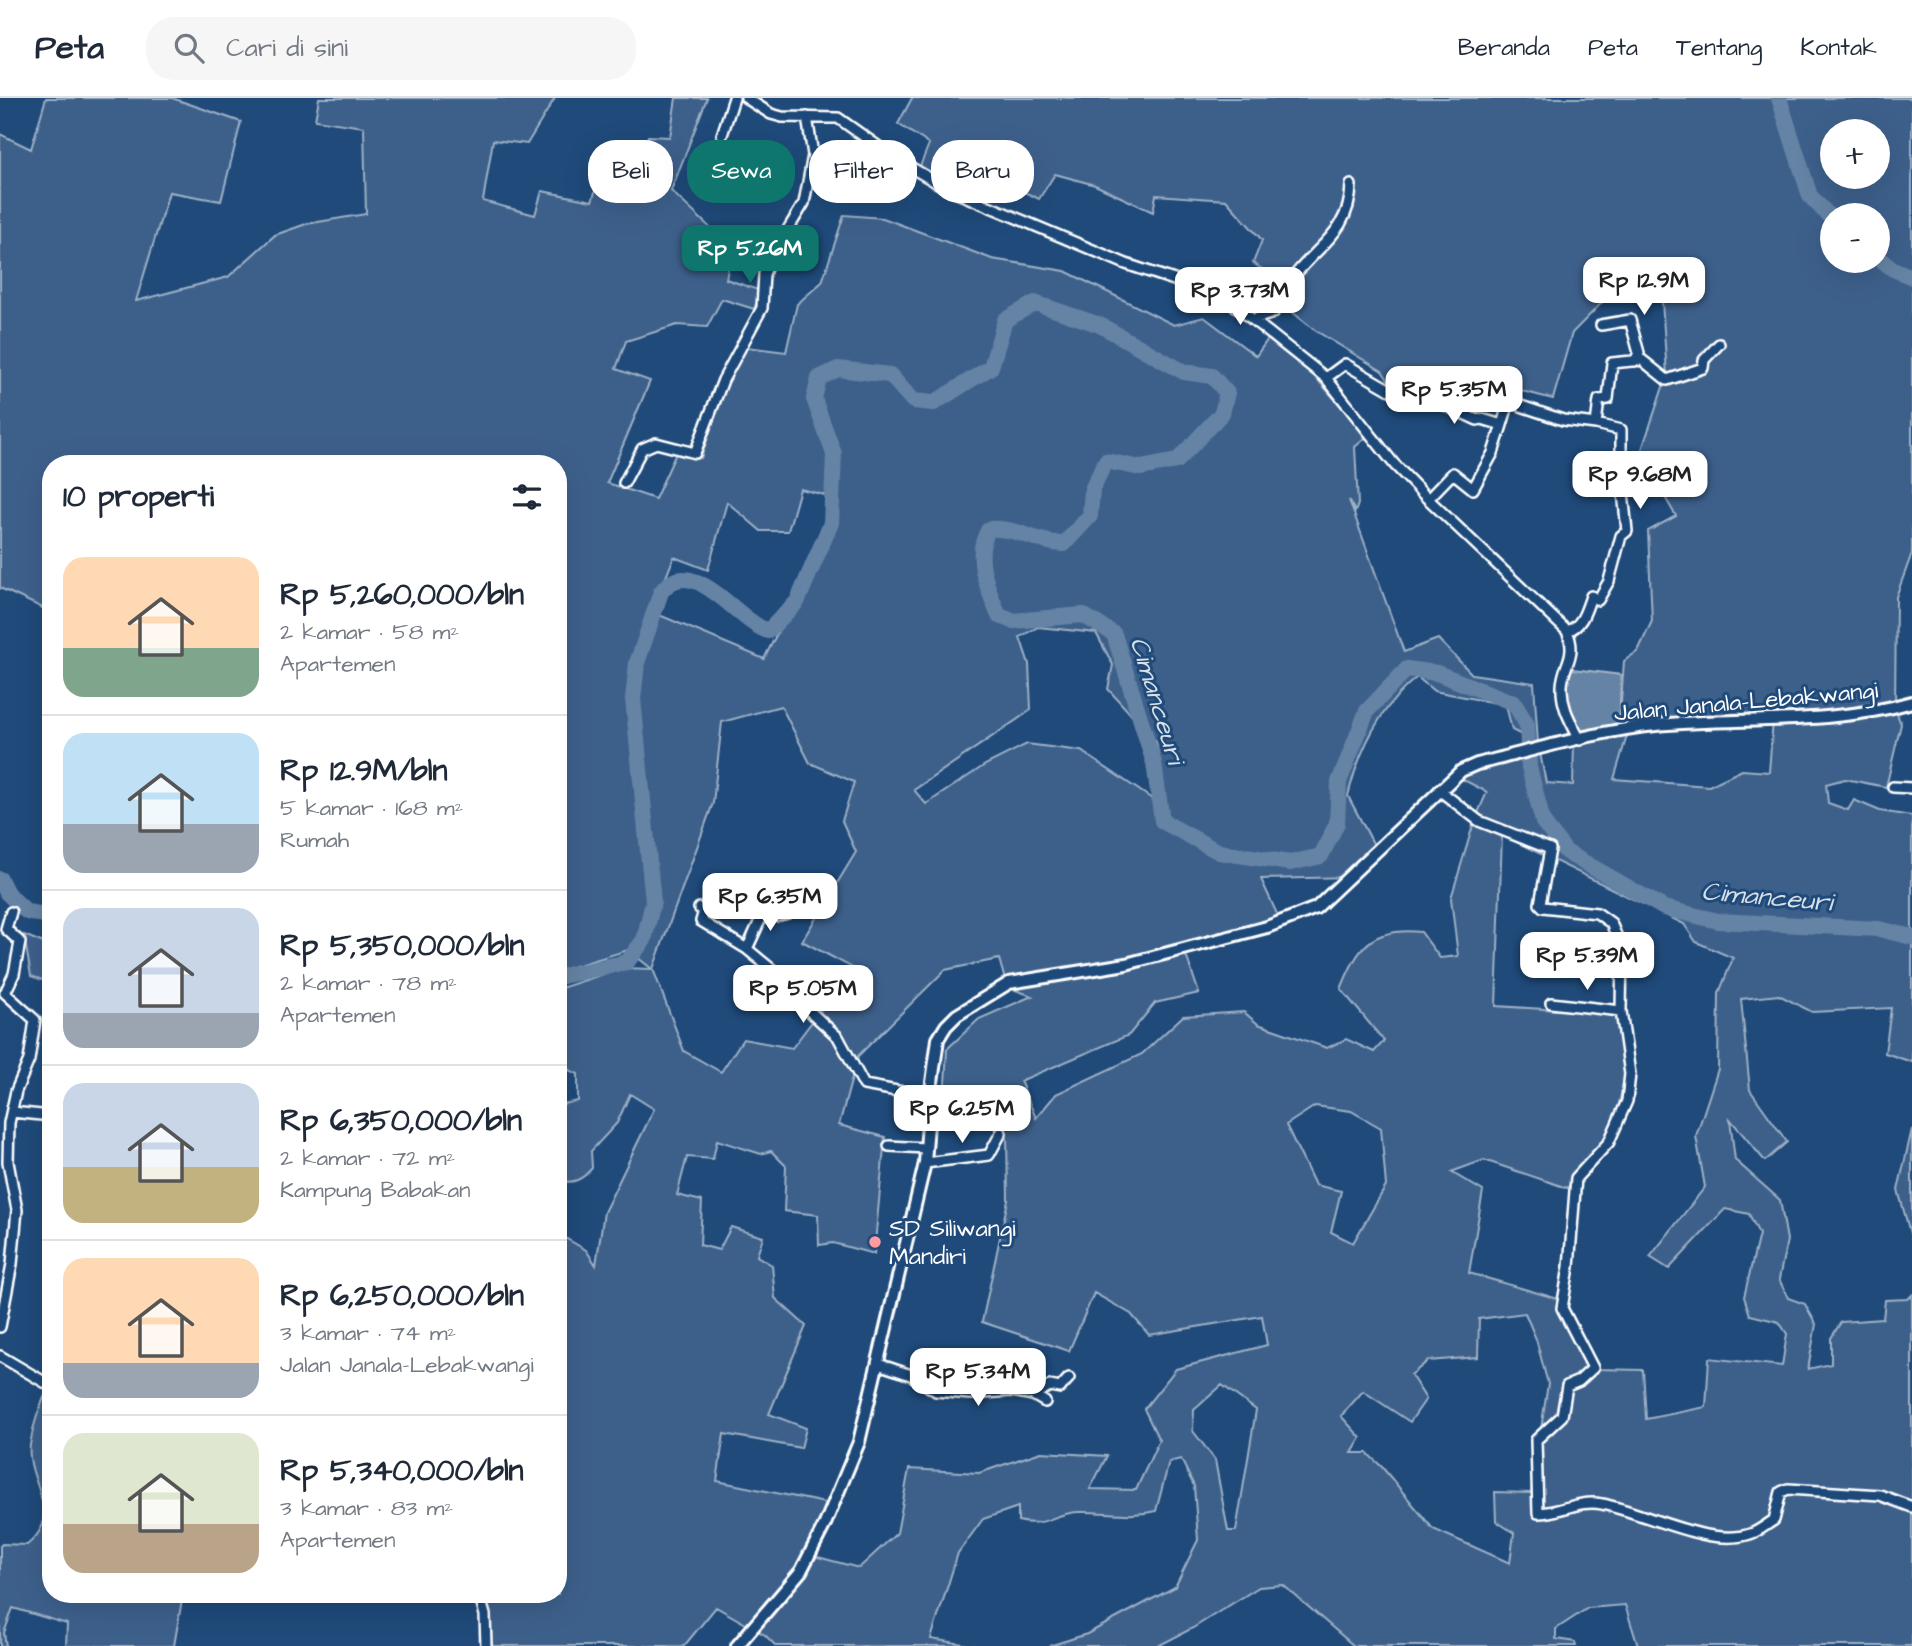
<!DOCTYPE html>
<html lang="id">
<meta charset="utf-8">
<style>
body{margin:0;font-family:"Architects Daughter",sans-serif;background:#f6f6f7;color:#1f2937;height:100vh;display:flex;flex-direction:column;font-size:26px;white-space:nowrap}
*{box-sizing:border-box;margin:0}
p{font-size:23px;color:#747a83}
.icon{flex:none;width:38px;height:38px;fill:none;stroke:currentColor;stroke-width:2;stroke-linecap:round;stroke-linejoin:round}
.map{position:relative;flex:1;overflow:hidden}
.side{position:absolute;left:42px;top:357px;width:525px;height:1148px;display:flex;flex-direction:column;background:#fff;border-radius:28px;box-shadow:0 7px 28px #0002}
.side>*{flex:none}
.banner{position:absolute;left:588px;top:42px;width:665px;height:63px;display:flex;gap:14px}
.tools{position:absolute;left:1820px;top:21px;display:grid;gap:14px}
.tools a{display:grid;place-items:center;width:70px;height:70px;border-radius:50%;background:#fff;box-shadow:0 7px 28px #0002;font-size:35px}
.price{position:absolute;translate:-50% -60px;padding:0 16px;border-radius:14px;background:#fff;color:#222;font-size:23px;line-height:46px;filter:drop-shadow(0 2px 4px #0008)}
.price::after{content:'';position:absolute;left:50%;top:42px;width:21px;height:16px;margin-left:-10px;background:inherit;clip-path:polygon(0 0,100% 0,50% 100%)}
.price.selected{background:#0f766e;color:#fff}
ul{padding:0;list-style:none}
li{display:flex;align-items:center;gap:21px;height:175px;padding:0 21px}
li+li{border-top:2px solid #e0e1e3}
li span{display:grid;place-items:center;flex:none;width:196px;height:140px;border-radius:21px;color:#555}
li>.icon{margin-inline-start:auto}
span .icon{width:84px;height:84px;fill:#fffc;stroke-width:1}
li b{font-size:30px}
h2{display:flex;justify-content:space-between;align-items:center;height:84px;padding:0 21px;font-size:30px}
.pill{padding:0 24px;border-radius:28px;background:#fff;box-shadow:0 7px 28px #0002;font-size:24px;line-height:63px}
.pill.selected{background:#0f766e;color:#fff}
header{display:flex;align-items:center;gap:42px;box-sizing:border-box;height:98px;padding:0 35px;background:#fff;border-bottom:2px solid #e0e1e3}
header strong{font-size:33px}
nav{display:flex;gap:38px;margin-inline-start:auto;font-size:24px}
.search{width:490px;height:63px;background:#f6f6f7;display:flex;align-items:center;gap:18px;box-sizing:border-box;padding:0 24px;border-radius:28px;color:#747a83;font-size:26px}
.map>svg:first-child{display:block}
</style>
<header>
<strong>Peta</strong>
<div class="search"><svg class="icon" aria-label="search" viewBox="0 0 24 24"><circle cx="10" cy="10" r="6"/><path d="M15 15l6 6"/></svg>Cari di sini</div>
<nav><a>Beranda</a><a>Peta</a><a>Tentang</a><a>Kontak</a></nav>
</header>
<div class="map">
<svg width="1912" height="1548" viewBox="0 0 1912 1548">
<rect width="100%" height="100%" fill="#1f4a7a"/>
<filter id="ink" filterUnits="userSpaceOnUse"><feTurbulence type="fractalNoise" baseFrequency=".0143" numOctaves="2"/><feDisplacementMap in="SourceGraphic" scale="14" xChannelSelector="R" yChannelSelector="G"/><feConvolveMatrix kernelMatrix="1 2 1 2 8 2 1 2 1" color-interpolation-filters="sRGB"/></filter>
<g filter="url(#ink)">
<path fill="#3c618b" stroke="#9eb0c5" stroke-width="2" fill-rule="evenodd" d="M 46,0 L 172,0 L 241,24 L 221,103 L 169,94 L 136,203 L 228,179 L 275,137 L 306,126 L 366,116 L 364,29 L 315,22 L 319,0 L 555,0 L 527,46 L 493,42 L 483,103 L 535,117 L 542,93 L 592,103 L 609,52 L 641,55 L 648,38 L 670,39 L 676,0 L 707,0 L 671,93 L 732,150 L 726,181 L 761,193 L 754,211 L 722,201 L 707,229 L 677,227 L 626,243 L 616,271 L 650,283 L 607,385 L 655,401 L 677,353 L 701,360 L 730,274 L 747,249 L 786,254 L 797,206 L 822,184 L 844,117 L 883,120 L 992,161 L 1065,173 L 1174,227 L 1204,219 L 1256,258 L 1270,238 L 1297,259 L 1368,338 L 1355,349 L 1358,406 L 1355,414 L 1349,402 L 1404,554 L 1438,541 L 1472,576 L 1534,585 L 1538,645 L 1546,685 L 1573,687 L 1574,643 L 1619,632 L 1624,563 L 1638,553 L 1652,523 L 1648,433 L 1676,418 L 1653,379 L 1634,375 L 1667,277 L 1660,174 L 1628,178 L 1572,235 L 1553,301 L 1487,284 L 1464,314 L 1406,307 L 1382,273 L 1316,233 L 1277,202 L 1285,186 L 1253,165 L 1262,142 L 1226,102 L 1156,97 L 1153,114 L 1095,87 L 1055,76 L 1039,101 L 959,63 L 947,87 L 919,71 L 929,46 L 898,26 L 912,0 L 1912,0 L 1912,455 L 1896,499 L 1895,611 L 1901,626 L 1886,689 L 1845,681 L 1826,686 L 1828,705 L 1848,712 L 1854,702 L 1880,713 L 1912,718 L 1912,964 L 1885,955 L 1891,910 L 1812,914 L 1779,897 L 1741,901 L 1750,992 L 1787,1044 L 1765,1063 L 1730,1021 L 1735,1062 L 1780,1102 L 1787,1142 L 1779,1181 L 1788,1200 L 1805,1206 L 1816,1226 L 1808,1271 L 1831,1266 L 1831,1240 L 1841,1224 L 1883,1221 L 1885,1202 L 1908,1201 L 1912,1197 L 1912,1548 L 1638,1548 L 1625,1507 L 1588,1510 L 1556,1531 L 1556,1541 L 1575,1544 L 1576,1548 L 1354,1548 L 1283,1487 L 1259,1489 L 1193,1530 L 1158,1548 L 1049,1548 L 1087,1536 L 1175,1489 L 1198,1442 L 1194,1388 L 1181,1361 L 1169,1364 L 1156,1413 C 1128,1420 1105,1413 1078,1414 C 1053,1415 1046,1430 1018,1423 L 1018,1409 L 983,1421 L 958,1455 L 931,1541 L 976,1548 L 776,1548 L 765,1537 L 716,1509 L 684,1548 L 488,1548 L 477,1496 L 558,1496 L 558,1136 L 586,1152 L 596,1167 L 604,1114 L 654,1011 L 630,996 L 617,1025 L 591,1053 L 592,1070 C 583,1081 573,1087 558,1082 L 558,1007 L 578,1003 L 578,976 L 558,967 L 558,891 L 622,870 L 652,871 L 628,852 L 558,873 L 558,366 L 51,366 L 51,514 L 0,490 L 0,36 L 31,51 ZM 1832,33 L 1878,33 L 1878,79 L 1832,79 ZM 1832,117 L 1878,117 L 1878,163 L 1832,163 ZM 800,391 L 825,397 L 834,424 L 764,561 L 652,514 L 674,459 L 708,472 L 727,404 L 761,433 L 788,433 ZM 1038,529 L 1096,535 L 1113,567 L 1108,591 L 1156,644 L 1167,711 L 1081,653 L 1027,646 L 985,667 L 926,706 L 914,692 L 1031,612 L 1029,566 L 1020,539 ZM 1417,579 L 1434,593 L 1506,607 L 1512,632 L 1537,645 L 1454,677 L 1487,694 L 1474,724 L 1451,800 L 1458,858 L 1440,860 L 1421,834 C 1371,829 1358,849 1341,891 L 1384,943 L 1374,954 L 1346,941 L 1327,950 L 1258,926 L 1244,914 L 1183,918 L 1142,956 L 1056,996 L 1036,1020 L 1020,983 L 1129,937 L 1155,905 L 1199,895 L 1186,857 L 1283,829 L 1261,781 L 1352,779 L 1375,749 L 1348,698 C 1359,653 1380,609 1417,579 ZM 781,608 L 810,665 L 854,684 L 842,723 L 856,754 L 802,843 L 853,870 L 792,950 L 743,941 L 721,974 L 684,953 L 653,871 L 713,705 L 722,624 ZM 1773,621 L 1769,674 L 1742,672 L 1709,688 L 1614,681 L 1629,631 ZM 1502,737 L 1684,826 L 1696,844 L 1733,860 L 1719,895 L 1718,971 L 1696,1038 L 1705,1089 L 1650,1159 L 1669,1171 L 1725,1111 L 1749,1116 L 1759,1136 L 1744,1199 L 1750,1217 L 1779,1224 L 1787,1236 L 1782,1268 L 1709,1260 L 1706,1309 L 1646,1321 L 1643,1272 L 1596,1271 L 1562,1202 L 1469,1175 L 1483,1093 L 1451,1074 L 1484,1062 L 1567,1090 L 1612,1041 L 1627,966 L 1624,916 L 1496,908 ZM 999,861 L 1007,889 L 1032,898 L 979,921 L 947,951 L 944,1004 L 1007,1037 L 1008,1102 L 982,1224 L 1069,1253 L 1094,1195 L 1131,1216 L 1149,1237 L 1262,1218 L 1267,1247 L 1176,1271 L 1144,1311 L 1159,1342 L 1136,1392 L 1090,1391 L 1107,1358 L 1041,1354 L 979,1375 L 909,1371 L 897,1435 L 859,1470 L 814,1458 L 835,1407 L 717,1383 L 724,1336 L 801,1350 L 806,1330 L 769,1316 L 806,1228 L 775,1200 L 772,1167 L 757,1158 L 763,1139 L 731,1129 L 719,1152 L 700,1147 L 702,1103 L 677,1097 L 687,1059 L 713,1061 L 717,1042 L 761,1056 L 771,1053 L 786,1068 L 784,1113 L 818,1117 L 819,1147 L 833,1145 L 874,1156 L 885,1039 L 839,1027 L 858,958 L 945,872 ZM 1315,1008 L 1351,1013 L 1381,1030 L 1386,1088 L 1353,1145 L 1331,1134 L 1341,1093 L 1315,1087 L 1286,1027 ZM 1525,1215 L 1536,1241 L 1548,1286 L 1531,1395 L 1495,1394 L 1496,1423 L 1514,1435 L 1510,1465 L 1433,1431 L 1382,1369 L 1367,1355 L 1352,1355 L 1361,1340 L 1341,1318 L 1363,1293 L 1410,1324 L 1426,1301 L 1411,1277 L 1428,1263 L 1478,1259 L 1479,1221 ZM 1222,1287 L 1256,1312 L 1236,1433 L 1228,1433 L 1215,1362 L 1193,1333 L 1194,1312 Z
M 24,837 L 51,848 L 51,885 L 31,878 Z
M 51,912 L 51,1003 L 45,1000 L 45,930 Z
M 1912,1031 L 1912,1142 L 1898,1092 Z
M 51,1285 L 51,1496 L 183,1496 L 174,1548 L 66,1548 L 67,1526 L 13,1510 L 4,1535 L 6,1548 L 0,1548 L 0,1448 L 2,1446 L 27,1447 C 66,1416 25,1383 30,1347 C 33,1326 41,1304 51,1285 Z"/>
<path fill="#6583a4" stroke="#a3b5c8" stroke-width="2" d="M 1565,570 L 1621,577 L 1619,632 L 1584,639 L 1565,617 Z"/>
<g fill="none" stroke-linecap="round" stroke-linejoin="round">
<path stroke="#6583a4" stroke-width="16" d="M 1779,0 L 1810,98 L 1832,121
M 1878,159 L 1893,171 L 1912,179
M 0,781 L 7,795 L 27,814 L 51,818
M 558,879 L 627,864 L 644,842 L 653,804 L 633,601 L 637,565 L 661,494 C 693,452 738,525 768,533 L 797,504 L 831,425 L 834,356 L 814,301 L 819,280 L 838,271 L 890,277 L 913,303 L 934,305 L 991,269 L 1005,222 L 1035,205 L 1100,227 L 1184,274 L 1212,278 L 1227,295 L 1222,315 L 1177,363 L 1141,370 L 1106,363 L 1092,391 L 1090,418 L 1064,446 C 1038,446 1015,428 989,431 C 972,457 988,491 999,518 L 1013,523 L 1083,517 L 1114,536 L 1154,665 L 1162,723 L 1219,754 L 1290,765 L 1321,758 L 1337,725 L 1339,684 L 1367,613 L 1407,571 L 1437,575 L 1514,605 L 1527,627 L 1529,669 L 1543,724 L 1566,754 L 1664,810 L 1718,823 L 1879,831 L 1912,839"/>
<g stroke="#fff" stroke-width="14">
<path id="minor" d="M 746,0 L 771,16 L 782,19 L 838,20 L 893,59 L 948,91 L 1126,166 L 1210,194 L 1233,206 L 1326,280 L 1394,366 L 1428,401 L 1567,533 C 1578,559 1563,565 1562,588 C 1561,609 1571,624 1580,642
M 722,37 L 734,0
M 1255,221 L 1273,215 C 1280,202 1286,189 1295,177 C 1321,145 1350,132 1351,87
M 1601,227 L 1630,222 L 1639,255 L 1635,263
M 1326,280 L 1345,266 L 1390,292 L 1440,305 L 1477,322 L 1482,321 L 1502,327 L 1493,355 L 1473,391 L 1453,375 L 1428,401
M 1502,327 L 1509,304 L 1563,322 L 1596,326
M 624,385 L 642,351 L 656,345 L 695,355 L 723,282 L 762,210 L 764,176 L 770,161 L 804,105 L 813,57 L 807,19
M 1567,533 C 1582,529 1586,512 1591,498 L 1598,502 L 1609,483 L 1621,438 L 1627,433 L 1623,394 C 1615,386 1616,374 1617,363 L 1621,362 L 1621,332 L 1596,326 L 1599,302 L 1608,301 L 1612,265 L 1642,262 L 1667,282 L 1703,270 L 1704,262 L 1719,246
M 1893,689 L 1912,690
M 1439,692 L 1479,723 L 1550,751 L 1540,806 L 1543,809 L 1597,815 L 1611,825 L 1622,851 L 1621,913 L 1630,976 L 1627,1003 L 1609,1044 L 1576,1080 L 1569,1169 L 1562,1210 L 1593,1270 L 1579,1283 L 1567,1288 L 1562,1318 L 1536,1342 L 1538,1415 C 1560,1415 1580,1401 1602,1406 C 1644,1414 1709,1450 1750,1436 C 1758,1434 1766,1427 1774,1422 L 1781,1394 L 1788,1391 L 1880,1397 L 1912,1409
M 699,810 L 704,813 L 701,823 L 747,851 L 775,874 L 792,897 L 838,939 L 864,987 L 930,999
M 747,851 L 763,816 L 776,818 L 788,815
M 764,901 L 775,874
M 1551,905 L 1621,913
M 12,1014 L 51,1018
M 889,1048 L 926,1050
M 925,1065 L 989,1057 L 1001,1035
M 0,1229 L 12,1166 L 17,1112 L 8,1064 L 9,1025 L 16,993 L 29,962 L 35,922 L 5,895 L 14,876 L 20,844 L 6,831 L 11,814
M 0,1258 L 51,1288
M 878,1266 L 911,1277 L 936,1293 L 970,1296 L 1012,1293 L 1033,1297 L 1050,1288 L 1060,1290 L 1069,1280
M 1033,1297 L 1045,1304
M 479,1496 L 485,1517 L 486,1548"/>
</g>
<g stroke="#fff" stroke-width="16">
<path id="major" d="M 737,1548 L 801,1473 L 825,1426 L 859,1344 L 925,1065 L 930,999 L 938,941 L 946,928 L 957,917 L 1009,885 L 1126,866 L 1267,829 L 1316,810 L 1461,673 L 1477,666 C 1535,652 1596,633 1656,627 C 1740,619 1830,628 1912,604"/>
</g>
<use href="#minor" stroke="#1f4a7a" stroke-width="9"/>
<use href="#major" stroke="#1f4a7a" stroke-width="10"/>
</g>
</g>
<circle fill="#ff9aa2" stroke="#1f4a7a" stroke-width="2.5" cx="875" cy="1144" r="7"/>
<g text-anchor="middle" stroke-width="6" stroke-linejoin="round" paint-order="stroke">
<g font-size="24" fill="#fff" stroke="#1f4a7a">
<text transform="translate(1746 603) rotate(-5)" y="8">Jalan Janala–Lebakwangi</text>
</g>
<g font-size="24" fill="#fff" stroke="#1f4a7a" text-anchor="start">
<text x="889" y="1138">SD Siliwangi<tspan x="889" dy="28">Mandiri</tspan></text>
</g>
<g font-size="26" font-style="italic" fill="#d8e0e8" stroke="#1f4a7a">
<text transform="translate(1158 602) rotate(73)" y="9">Cimanceuri</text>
<text transform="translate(1767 798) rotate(5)" y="9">Cimanceuri</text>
</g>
</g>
</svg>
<div class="tools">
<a>+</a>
<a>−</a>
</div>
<b class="price selected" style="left:750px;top:187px">Rp 5.26M</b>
<b class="price" style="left:1644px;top:219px">Rp 12.9M</b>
<b class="price" style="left:1240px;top:229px">Rp 3.73M</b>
<b class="price" style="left:1454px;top:328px">Rp 5.35M</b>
<b class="price" style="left:1640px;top:413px">Rp 9.68M</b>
<b class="price" style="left:770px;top:835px">Rp 6.35M</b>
<b class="price" style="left:1587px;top:894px">Rp 5.39M</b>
<b class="price" style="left:803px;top:927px">Rp 5.05M</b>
<b class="price" style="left:962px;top:1047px">Rp 6.25M</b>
<b class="price" style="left:978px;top:1310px">Rp 5.34M</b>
<div class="banner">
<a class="pill">Beli</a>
<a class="pill selected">Sewa</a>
<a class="pill">Filter</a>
<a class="pill">Baru</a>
</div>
<section class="side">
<h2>10 properti<svg class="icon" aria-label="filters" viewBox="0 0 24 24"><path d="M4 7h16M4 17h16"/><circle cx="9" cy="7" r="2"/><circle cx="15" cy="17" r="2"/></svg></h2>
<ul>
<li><span style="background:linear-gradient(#ffd9b3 65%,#7fa58c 0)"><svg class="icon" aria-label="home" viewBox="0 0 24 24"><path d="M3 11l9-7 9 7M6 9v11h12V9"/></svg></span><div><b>Rp 5,260,000/bln</b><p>2 kamar · 58 m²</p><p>Apartemen</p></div></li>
<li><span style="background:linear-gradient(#bfe0f5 65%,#9aa5b1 0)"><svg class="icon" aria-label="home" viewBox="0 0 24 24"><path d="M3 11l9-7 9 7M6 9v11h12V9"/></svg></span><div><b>Rp 12.9M/bln</b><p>5 kamar · 168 m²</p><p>Rumah</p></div></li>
<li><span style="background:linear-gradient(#c9d6e8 75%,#9aa5b1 0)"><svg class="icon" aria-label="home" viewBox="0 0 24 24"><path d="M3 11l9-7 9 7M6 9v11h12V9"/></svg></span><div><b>Rp 5,350,000/bln</b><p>2 kamar · 78 m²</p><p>Apartemen</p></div></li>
<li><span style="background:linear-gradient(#c9d6e8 60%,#c2b280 0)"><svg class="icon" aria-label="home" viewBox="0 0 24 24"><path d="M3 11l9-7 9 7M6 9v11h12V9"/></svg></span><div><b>Rp 6,350,000/bln</b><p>2 kamar · 72 m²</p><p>Kampung Babakan</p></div></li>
<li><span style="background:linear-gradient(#ffd9b3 75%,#9aa5b1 0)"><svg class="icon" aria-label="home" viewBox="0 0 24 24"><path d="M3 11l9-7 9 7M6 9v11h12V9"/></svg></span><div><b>Rp 6,250,000/bln</b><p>3 kamar · 74 m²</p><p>Jalan Janala–Lebakwangi</p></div></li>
<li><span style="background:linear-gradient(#dfe7d0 65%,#b9a48a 0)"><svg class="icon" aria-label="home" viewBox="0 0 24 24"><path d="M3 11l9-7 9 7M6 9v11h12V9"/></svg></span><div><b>Rp 5,340,000/bln</b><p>3 kamar · 83 m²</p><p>Apartemen</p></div></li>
</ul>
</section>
</div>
